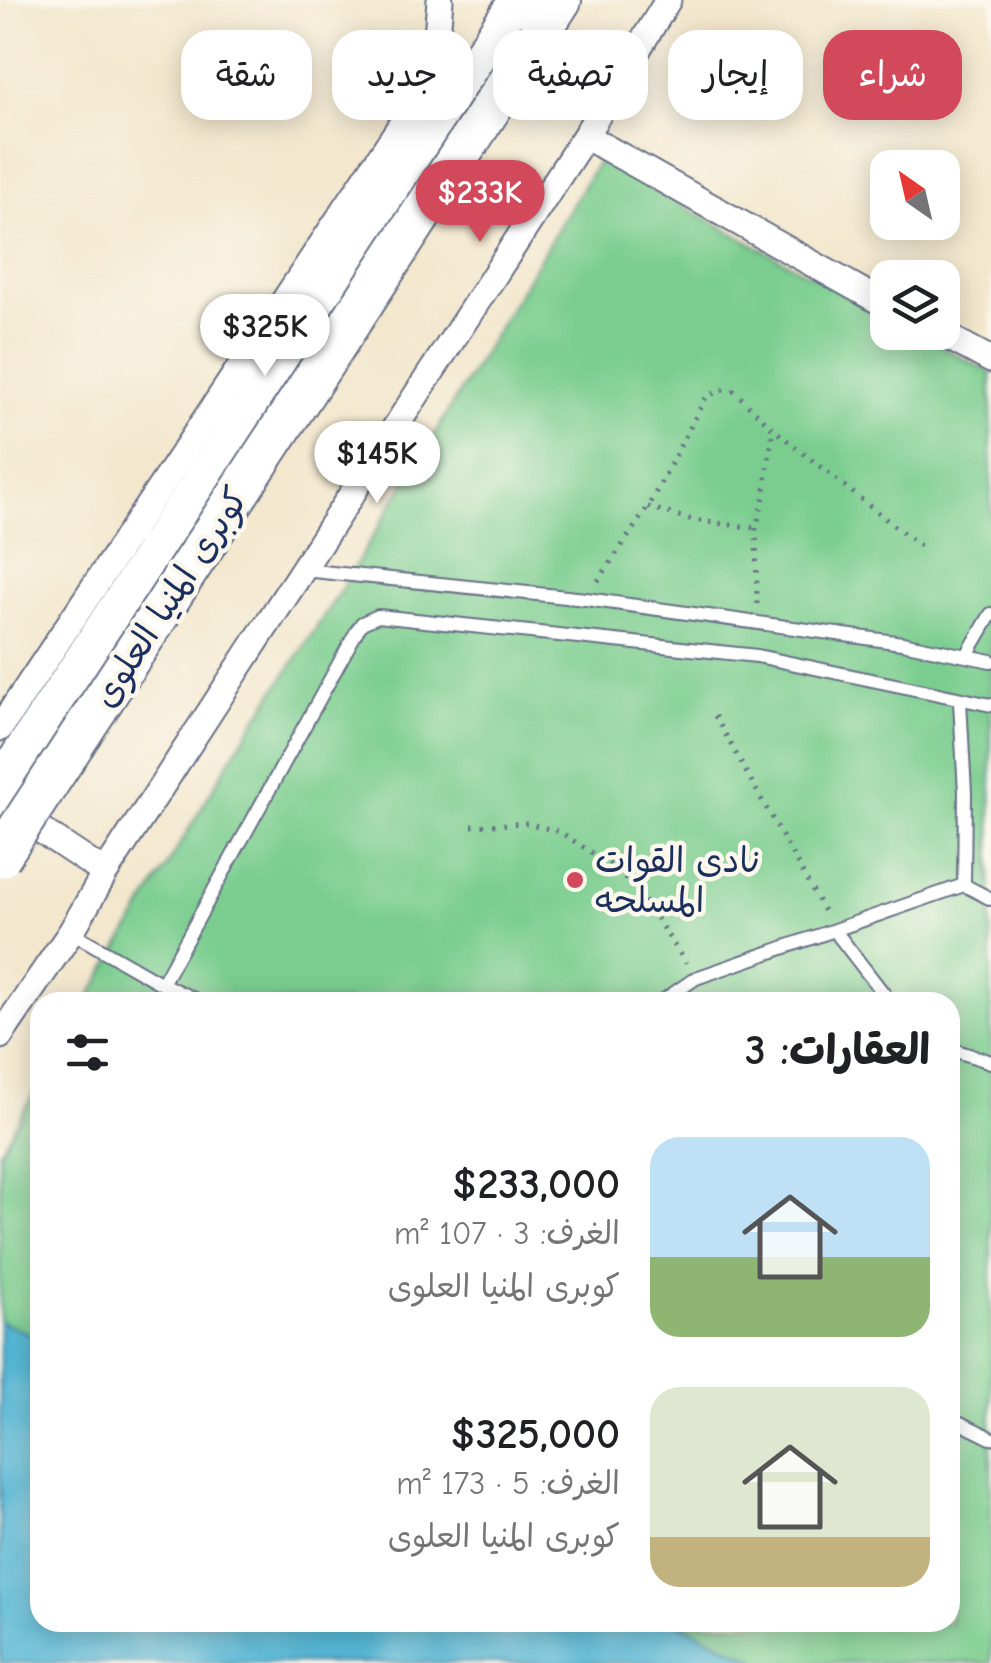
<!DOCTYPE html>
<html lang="ar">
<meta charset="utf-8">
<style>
body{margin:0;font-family:"Comic Neue","Playpen Sans Arabic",sans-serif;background:#f2f2f2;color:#202124;direction:rtl;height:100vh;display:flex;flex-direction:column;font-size:38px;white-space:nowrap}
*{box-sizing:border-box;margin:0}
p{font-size:32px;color:#757577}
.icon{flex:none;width:55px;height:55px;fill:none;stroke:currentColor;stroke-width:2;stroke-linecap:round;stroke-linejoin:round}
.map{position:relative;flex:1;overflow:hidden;direction:ltr}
.sheet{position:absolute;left:30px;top:992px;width:930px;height:640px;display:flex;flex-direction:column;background:#fff;border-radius:30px;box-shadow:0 5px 25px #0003;direction:rtl}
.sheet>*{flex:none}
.banner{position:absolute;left:30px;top:30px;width:932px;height:90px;direction:rtl;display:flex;gap:20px}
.needle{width:65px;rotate:326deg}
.buttons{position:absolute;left:870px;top:150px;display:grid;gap:20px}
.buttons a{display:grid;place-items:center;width:90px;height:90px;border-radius:20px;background:#fff;box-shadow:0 5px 25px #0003;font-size:50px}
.price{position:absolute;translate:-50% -85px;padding:0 22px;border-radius:35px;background:#fff;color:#222;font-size:32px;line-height:65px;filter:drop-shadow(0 2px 5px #0008)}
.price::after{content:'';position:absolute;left:50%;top:60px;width:30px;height:22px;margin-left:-15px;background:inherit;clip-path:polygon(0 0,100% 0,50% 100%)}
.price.on{background:#d1495b;color:#fff}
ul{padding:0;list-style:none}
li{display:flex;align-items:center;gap:30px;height:250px;padding:0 30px}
li span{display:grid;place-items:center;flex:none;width:280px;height:200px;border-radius:30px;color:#555}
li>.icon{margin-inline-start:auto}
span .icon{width:120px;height:120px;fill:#fffc;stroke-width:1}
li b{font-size:42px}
h2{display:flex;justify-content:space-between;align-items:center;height:120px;padding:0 30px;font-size:42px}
.chip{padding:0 35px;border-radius:30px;background:#fff;box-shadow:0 5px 25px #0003;font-size:35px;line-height:90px}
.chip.on{background:#d1495b;color:#fff}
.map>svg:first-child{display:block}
</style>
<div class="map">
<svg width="991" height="1663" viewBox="0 0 991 1663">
<rect width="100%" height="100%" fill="#fbf7ec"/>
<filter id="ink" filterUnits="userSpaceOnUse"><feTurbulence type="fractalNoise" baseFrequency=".01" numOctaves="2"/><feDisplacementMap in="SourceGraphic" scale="20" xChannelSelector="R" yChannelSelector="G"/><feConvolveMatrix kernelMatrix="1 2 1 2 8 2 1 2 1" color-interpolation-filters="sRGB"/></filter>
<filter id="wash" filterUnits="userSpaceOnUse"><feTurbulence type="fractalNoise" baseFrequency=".0048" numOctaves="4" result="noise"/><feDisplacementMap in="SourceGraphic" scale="40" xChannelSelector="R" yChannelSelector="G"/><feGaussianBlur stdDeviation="2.25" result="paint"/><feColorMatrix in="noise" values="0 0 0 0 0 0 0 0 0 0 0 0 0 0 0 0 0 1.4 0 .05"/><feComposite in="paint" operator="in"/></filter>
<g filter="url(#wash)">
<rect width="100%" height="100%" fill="#f3e7cd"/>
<path fill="#7acd8f" stroke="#4a7e76" stroke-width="2.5" d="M 599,160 L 887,317 L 888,332 L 916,333 L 991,373 L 991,1663 L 762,1663 L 678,1623 L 950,1622 L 950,1002 L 87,1002 L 231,758 L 339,593 Z
M 40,1083 L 40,1338 L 0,1322 L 0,1151 Z"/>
<path fill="#57b7d5" stroke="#39739a" stroke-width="2.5" d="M 0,1322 L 40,1338 L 40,1622 L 678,1623 L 762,1663 L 0,1663 Z"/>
</g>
<g filter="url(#ink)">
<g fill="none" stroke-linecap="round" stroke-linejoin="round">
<g stroke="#676f85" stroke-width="16">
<path id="lane" d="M 303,570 L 586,599 L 902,643 L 991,661
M 967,655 L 991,614
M 960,701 L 965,793 L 964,885
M 835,931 L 890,1002
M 71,932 L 162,984
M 200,1002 L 162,984 L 358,629 L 362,623 L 378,616 L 757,656 L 991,705
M 661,1002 L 696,978 L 964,885 L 991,899
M 950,1049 L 991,1062
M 950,1418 L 991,1438"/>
</g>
<g stroke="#676f85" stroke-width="29">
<path id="street" d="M 585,136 L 888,306
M 939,332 L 991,360
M 0,728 L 415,104 L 436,48 L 440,0
M 12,811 L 105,873
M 0,1036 L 71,932 L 105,873 L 585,136 L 668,0"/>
</g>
<g stroke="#676f85" stroke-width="44">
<path id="primary" d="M 538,36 L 561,0
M 0,789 L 520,0"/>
</g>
<path stroke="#676f85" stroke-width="5" stroke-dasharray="2.5 8" stroke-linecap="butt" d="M 648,507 L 692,520 L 756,528
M 598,581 L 648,507 L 706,397 L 721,390 L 734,391 L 773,429 L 921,547
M 757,604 L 756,528 L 764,497 L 773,429
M 715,716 L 826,915
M 472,826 L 527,823 L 560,832 L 611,865 L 636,888 L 686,963"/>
<use href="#lane" stroke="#fff" stroke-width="12"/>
<use href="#street" stroke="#fff" stroke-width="25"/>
<use href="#primary" stroke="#fff" stroke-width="40"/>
<g stroke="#676f85" stroke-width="44" stroke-linecap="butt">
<path id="primary-bridge" d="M 0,857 L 538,36"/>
</g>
<use href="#primary-bridge" stroke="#fff" stroke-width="40"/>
</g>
</g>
<circle fill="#d1495b" stroke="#fbf7ec" stroke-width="4" cx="575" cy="880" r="10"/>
<g text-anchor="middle" stroke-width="9" stroke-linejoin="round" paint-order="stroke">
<g font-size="35" fill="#1b2f5e" stroke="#fbf7ec">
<text transform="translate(170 597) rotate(-57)" y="12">كوبرى المنيا العلوى</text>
</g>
<g font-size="35" fill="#1b2f5e" stroke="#fbf7ec" text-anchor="start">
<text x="595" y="872">نادى القوات<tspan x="595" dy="40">المسلحه</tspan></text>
</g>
</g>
</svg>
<div class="buttons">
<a><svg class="needle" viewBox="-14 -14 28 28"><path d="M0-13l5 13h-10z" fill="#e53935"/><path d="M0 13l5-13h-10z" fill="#757577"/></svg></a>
<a><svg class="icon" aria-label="layers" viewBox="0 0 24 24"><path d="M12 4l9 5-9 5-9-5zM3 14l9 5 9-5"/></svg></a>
</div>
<b class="price on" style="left:480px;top:245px">$233K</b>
<b class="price" style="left:265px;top:379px">$325K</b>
<b class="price" style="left:377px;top:506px">$145K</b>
<div class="banner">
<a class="chip on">شراء</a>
<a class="chip">إيجار</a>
<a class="chip">تصفية</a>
<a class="chip">جديد</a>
<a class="chip">شقة</a>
</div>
<section class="sheet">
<h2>العقارات: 3<svg class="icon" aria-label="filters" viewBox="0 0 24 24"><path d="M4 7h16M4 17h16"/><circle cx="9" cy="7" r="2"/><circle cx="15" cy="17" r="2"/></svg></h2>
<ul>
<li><span style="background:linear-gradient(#bfe0f5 60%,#8fb573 0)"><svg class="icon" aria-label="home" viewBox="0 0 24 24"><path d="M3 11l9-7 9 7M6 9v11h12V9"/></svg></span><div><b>$233,000</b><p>الغرف: 3 · 107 m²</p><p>كوبرى المنيا العلوى</p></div></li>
<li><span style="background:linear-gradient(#dfe7d0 75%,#c2b280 0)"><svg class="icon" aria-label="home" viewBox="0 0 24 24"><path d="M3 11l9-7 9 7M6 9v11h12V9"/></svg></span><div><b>$325,000</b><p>الغرف: 5 · 173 m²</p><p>كوبرى المنيا العلوى</p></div></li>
</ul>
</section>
</div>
